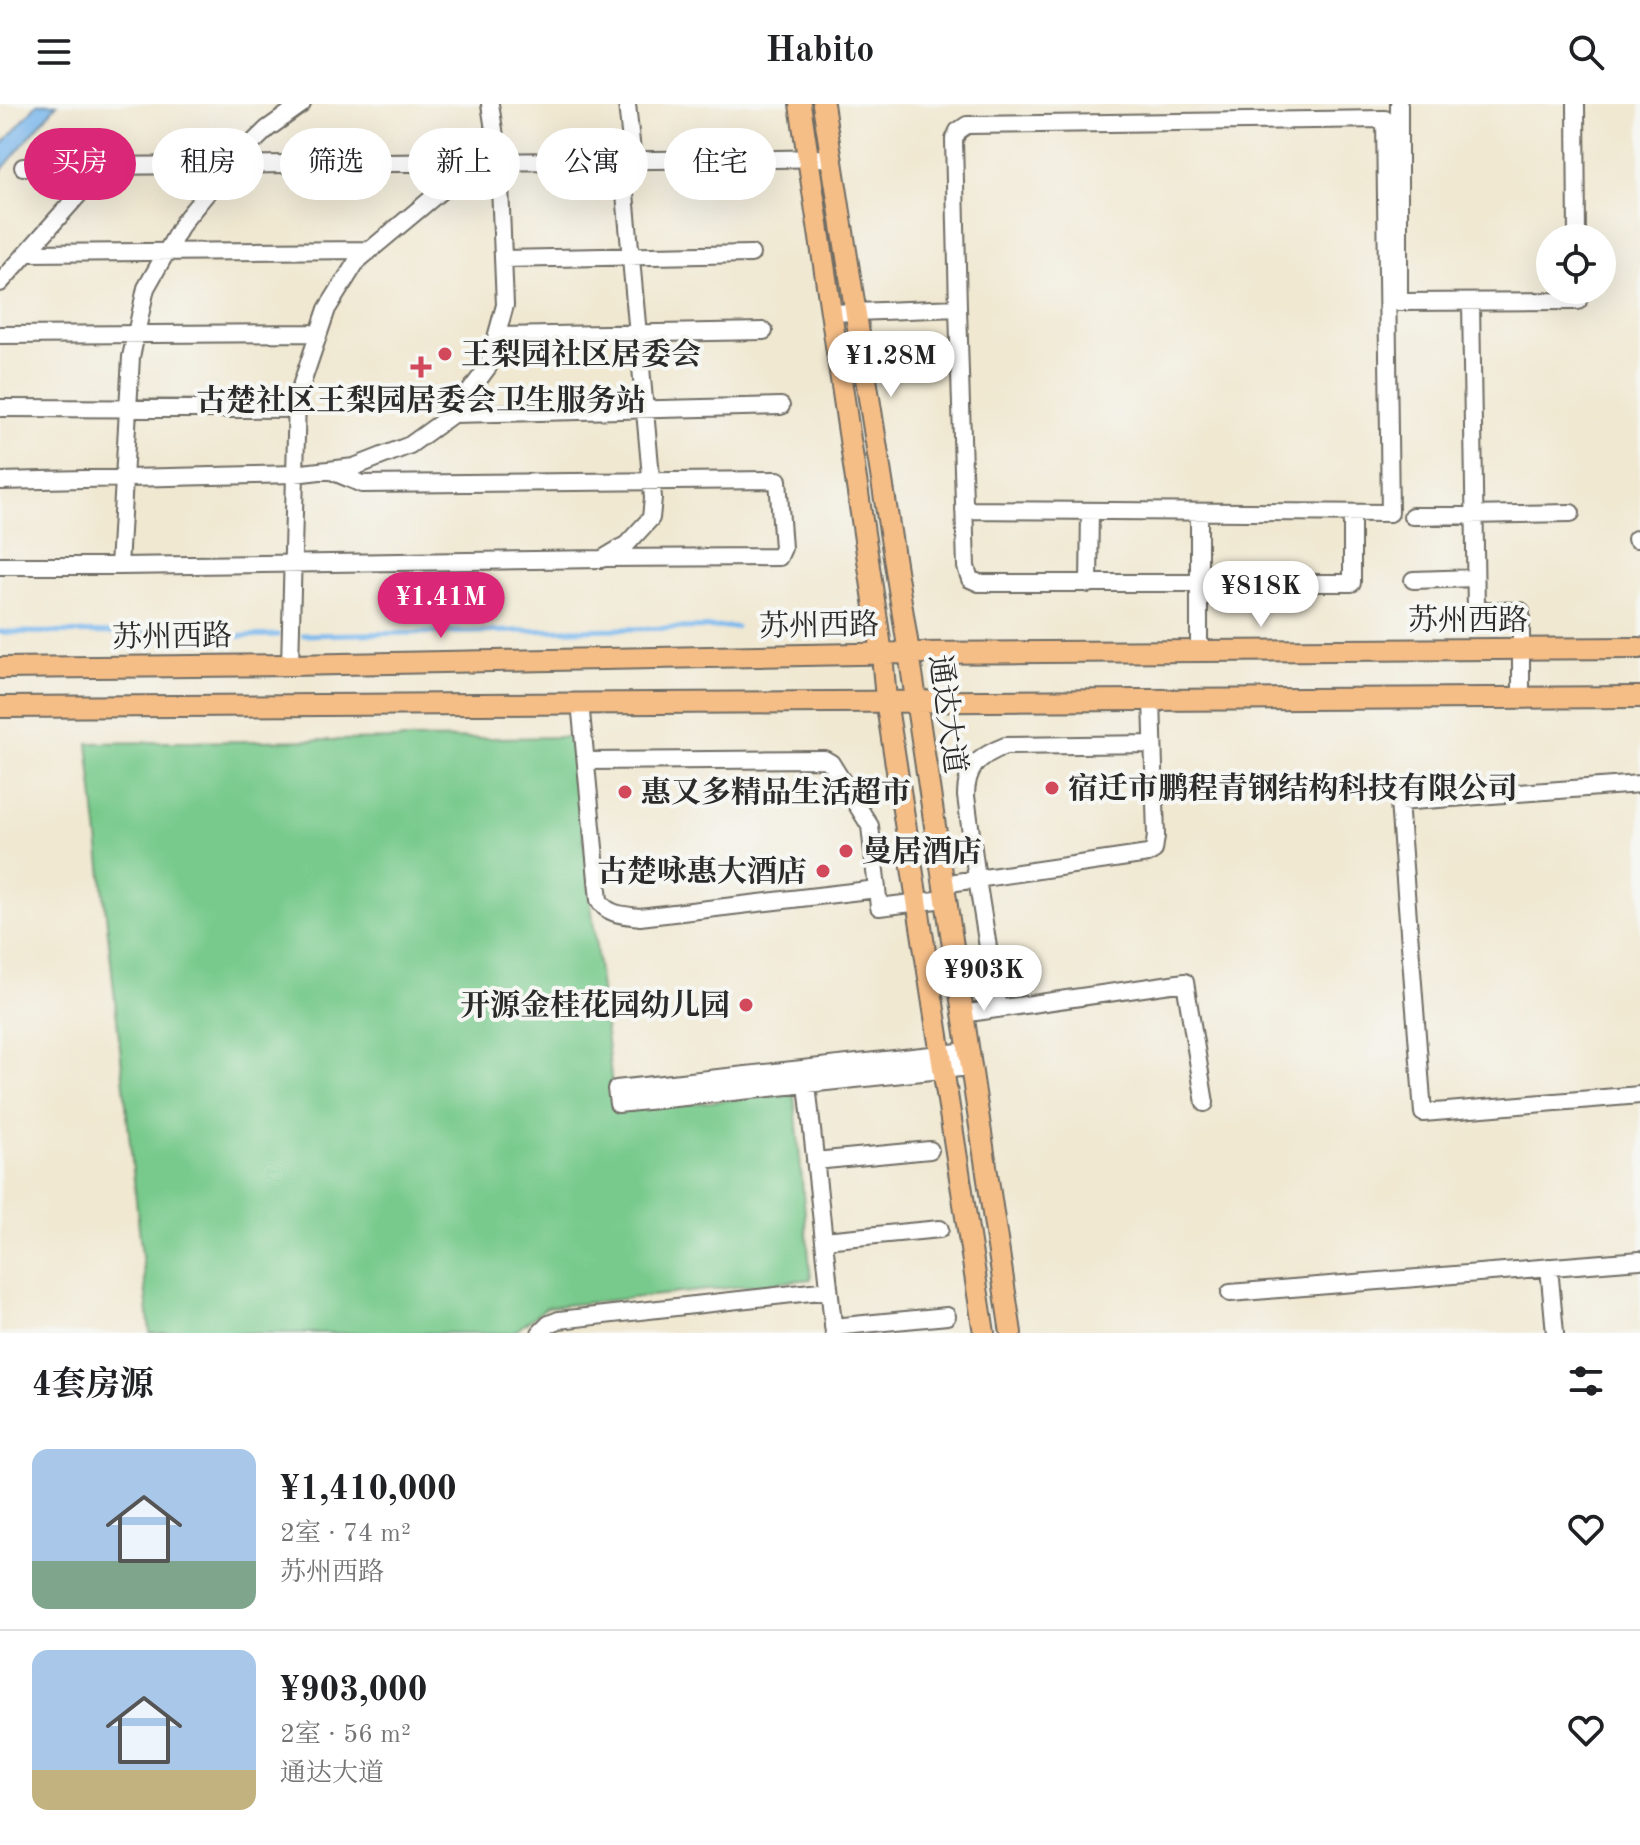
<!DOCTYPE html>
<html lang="zh">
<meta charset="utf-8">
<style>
body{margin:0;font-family:"Old Standard TT","Noto Serif SC",serif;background:#f6f6f6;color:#202124;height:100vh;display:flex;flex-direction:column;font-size:30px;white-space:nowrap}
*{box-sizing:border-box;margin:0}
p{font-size:26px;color:#757577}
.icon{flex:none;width:44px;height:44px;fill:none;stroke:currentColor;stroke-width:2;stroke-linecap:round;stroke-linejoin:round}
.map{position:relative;height:1229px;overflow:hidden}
.details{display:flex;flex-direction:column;background:#fff;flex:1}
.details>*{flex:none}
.banner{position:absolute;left:24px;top:24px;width:800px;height:72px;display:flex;gap:16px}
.buttons{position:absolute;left:1536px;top:120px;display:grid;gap:16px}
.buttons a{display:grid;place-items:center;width:80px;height:80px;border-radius:50%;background:#fff;box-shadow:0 8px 32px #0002;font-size:40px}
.price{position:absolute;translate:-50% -68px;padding:0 18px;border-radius:28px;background:#fff;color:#222;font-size:26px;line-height:52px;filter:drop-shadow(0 2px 4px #0008)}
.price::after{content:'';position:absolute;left:50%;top:48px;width:24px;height:18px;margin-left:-12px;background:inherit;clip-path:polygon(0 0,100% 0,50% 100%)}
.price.on{background:#db2777;color:#fff}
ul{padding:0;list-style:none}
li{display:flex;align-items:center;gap:24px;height:200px;padding:0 32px}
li+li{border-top:2px solid #e0e0e0}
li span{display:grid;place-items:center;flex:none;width:224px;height:160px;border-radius:16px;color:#555}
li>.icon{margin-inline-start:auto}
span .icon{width:96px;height:96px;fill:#fffc;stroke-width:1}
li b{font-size:34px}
h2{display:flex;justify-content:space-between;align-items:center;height:96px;padding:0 32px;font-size:34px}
.tag{padding:0 28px;border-radius:36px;background:#fff;box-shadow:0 8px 32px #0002;font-size:28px;line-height:72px}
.tag.on{background:#db2777;color:#fff}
header{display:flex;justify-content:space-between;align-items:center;height:104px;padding:0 32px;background:#fff;font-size:36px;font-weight:700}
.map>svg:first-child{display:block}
</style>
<header><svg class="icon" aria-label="menu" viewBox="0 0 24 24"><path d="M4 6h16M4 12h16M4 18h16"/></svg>Habito<svg class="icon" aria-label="search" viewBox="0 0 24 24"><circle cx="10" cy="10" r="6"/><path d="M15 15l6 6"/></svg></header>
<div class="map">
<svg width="1640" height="1229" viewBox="0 0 1640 1229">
<rect width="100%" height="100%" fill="#f6f6f2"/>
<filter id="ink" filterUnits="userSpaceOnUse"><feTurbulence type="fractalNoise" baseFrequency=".0125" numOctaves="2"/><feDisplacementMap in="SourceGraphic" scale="16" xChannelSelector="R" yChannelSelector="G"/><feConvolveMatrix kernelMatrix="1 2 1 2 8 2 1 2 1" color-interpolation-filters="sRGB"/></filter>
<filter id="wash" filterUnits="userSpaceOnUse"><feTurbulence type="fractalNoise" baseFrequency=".006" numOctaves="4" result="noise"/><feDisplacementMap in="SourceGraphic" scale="32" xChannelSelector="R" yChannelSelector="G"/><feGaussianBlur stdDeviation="1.8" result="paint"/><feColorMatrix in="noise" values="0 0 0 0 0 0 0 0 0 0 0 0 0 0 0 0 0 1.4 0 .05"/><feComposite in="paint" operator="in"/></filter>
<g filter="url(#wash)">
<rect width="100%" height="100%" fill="#f0e8d1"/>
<path fill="#78ca8c" stroke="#527a5c" stroke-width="2" d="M 572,633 L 615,1008 L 794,989 L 811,1175 L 547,1203 L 513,1229 L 150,1229 L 88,639 Z"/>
<path fill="#7ab8ed" stroke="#52728c" stroke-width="2" d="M 37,0 L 57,0 L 0,68 L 0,43 Z"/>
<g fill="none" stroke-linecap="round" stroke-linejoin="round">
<path stroke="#7ab8ed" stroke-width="5" d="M 0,528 L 151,529 L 208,533 L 278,531
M 303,531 L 736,523"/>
</g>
</g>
<g filter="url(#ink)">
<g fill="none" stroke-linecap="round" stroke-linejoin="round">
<path stroke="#c9c2b0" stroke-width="16" stroke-dasharray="16 8" stroke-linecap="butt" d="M 742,55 L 775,55"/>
<g stroke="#706d65" stroke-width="20">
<path id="minor" d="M 627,0 L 633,57
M 1399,0 L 1399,198 L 1578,197 L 1577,186
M 1576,0 L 1577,134
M 775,55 L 831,54
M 23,63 L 104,62
M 27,149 L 370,146
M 503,155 L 751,150
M 0,179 L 104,62 L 742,55
M 1471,199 L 1476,506 L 1521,507 L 1521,593
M 958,204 L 954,36 L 958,27 L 967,21 L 1385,15 L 1390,409 L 964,406
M 831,209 L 958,204 L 966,463 L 970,475 L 979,479 L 1352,479 L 1352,410
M 0,231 L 319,229
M 497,232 L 764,227
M 0,304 L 296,305
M 453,310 L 781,302
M 329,366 L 362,380 L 778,376 L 783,444 L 779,453 L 604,454
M 0,377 L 294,370 L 354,363 L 410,341 L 453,310 L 488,263 L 505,201 L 499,58 L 490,0
M 1199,408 L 1199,547
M 1412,412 L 1571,409
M 1636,435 L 1640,435
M 0,462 L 119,462 L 602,455 L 627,440 L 651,414 L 653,394 L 622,57
M 119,462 L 131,253 L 146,184 L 184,117 L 230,61 L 267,25 L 302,0
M 1413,476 L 1475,474
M 1089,480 L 1090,407
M 290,561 L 297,294 L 327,205 L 357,157 L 442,86 L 494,61
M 580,598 L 599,796 C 607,811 624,811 640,813 L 877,785
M 586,657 L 824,655 L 831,659 L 870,722 L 879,803 L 945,795
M 1640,680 L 1399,698 L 1423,1009 L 1640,991
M 943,780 L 1148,750 L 1154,746 L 1156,732 L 1152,595
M 998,905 L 977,775 L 966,692 C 966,663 979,652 1005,642 L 1153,640
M 962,910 L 1185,878 L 1205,999
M 968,947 L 616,985 L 618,1000 L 970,963
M 807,980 L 834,1229
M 815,1057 L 930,1046
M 824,1136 L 940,1125
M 1549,1163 L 1555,1229
M 1230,1189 L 1640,1156
M 833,1223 L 947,1212
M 540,1229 L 549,1220 L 559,1216 L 829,1186"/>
</g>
<g stroke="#706d65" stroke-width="24">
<path id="major" d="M 800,0 L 882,550 L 886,596 L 984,1229
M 823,0 L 909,549 L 1011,1229
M 0,564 L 290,561 L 909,549 L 1640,544
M 0,603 L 1640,593"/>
</g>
<use href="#minor" stroke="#fff" stroke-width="16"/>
<use href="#major" stroke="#f6be87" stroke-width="20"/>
</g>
</g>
<g fill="#d1495b" stroke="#f6f6f2" stroke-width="3">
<circle cx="445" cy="250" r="8"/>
<path d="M417 251h8v8h8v8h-8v8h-8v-8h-8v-8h8z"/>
<circle cx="1052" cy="684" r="8"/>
<circle cx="625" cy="688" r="8"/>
<circle cx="846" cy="747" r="8"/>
<circle cx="823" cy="767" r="8"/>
<circle cx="746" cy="901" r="8"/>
</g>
<g text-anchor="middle" stroke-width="8" stroke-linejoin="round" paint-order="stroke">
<g font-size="30" font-weight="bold" fill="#2b2b2b" stroke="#f6f6f2" text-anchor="start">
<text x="461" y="260">王梨园社区居委会</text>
<text x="421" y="306" text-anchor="middle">古楚社区王梨园居委会卫生服务站</text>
<text x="1068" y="694">宿迁市鹏程青钢结构科技有限公司</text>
<text x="641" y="698">惠又多精品生活超市</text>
<text x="862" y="757">曼居酒店</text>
<text x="807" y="777" text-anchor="end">古楚咏惠大酒店</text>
<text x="730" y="911" text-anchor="end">开源金桂花园幼儿园</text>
</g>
<g font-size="30" fill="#2b2b2b" stroke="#f6f6f2">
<text x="1468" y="526">苏州西路</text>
<text transform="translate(819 521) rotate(-1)" y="10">苏州西路</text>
<text transform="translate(172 532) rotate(-1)" y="10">苏州西路</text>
<text transform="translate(948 610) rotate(82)" y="10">通达大道</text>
</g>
</g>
</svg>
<div class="buttons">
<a><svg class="icon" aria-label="locate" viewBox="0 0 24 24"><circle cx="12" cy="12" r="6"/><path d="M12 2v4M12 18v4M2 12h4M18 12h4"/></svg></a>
</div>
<b class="price" style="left:891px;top:295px">¥1.28M</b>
<b class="price" style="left:1261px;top:525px">¥818K</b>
<b class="price on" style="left:441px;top:536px">¥1.41M</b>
<b class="price" style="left:984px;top:909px">¥903K</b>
<div class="banner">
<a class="tag on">买房</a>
<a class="tag">租房</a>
<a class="tag">筛选</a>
<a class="tag">新上</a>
<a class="tag">公寓</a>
<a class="tag">住宅</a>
</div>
</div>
<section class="details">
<h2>4套房源<svg class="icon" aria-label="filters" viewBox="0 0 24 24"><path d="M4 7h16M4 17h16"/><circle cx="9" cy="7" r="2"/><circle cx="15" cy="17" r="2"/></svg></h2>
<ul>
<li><span style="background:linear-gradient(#a9c7e8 70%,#7fa58c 0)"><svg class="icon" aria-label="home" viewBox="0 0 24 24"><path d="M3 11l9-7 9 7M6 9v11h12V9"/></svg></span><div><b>¥1,410,000</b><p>2室 · 74 m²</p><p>苏州西路</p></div><svg class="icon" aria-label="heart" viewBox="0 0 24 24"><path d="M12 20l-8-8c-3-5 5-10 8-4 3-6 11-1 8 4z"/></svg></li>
<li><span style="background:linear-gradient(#a9c7e8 75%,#c2b280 0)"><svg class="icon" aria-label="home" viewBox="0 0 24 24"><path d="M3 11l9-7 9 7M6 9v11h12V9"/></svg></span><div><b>¥903,000</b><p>2室 · 56 m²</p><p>通达大道</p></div><svg class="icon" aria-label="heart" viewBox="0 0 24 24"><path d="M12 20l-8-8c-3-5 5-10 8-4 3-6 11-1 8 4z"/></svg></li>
</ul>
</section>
